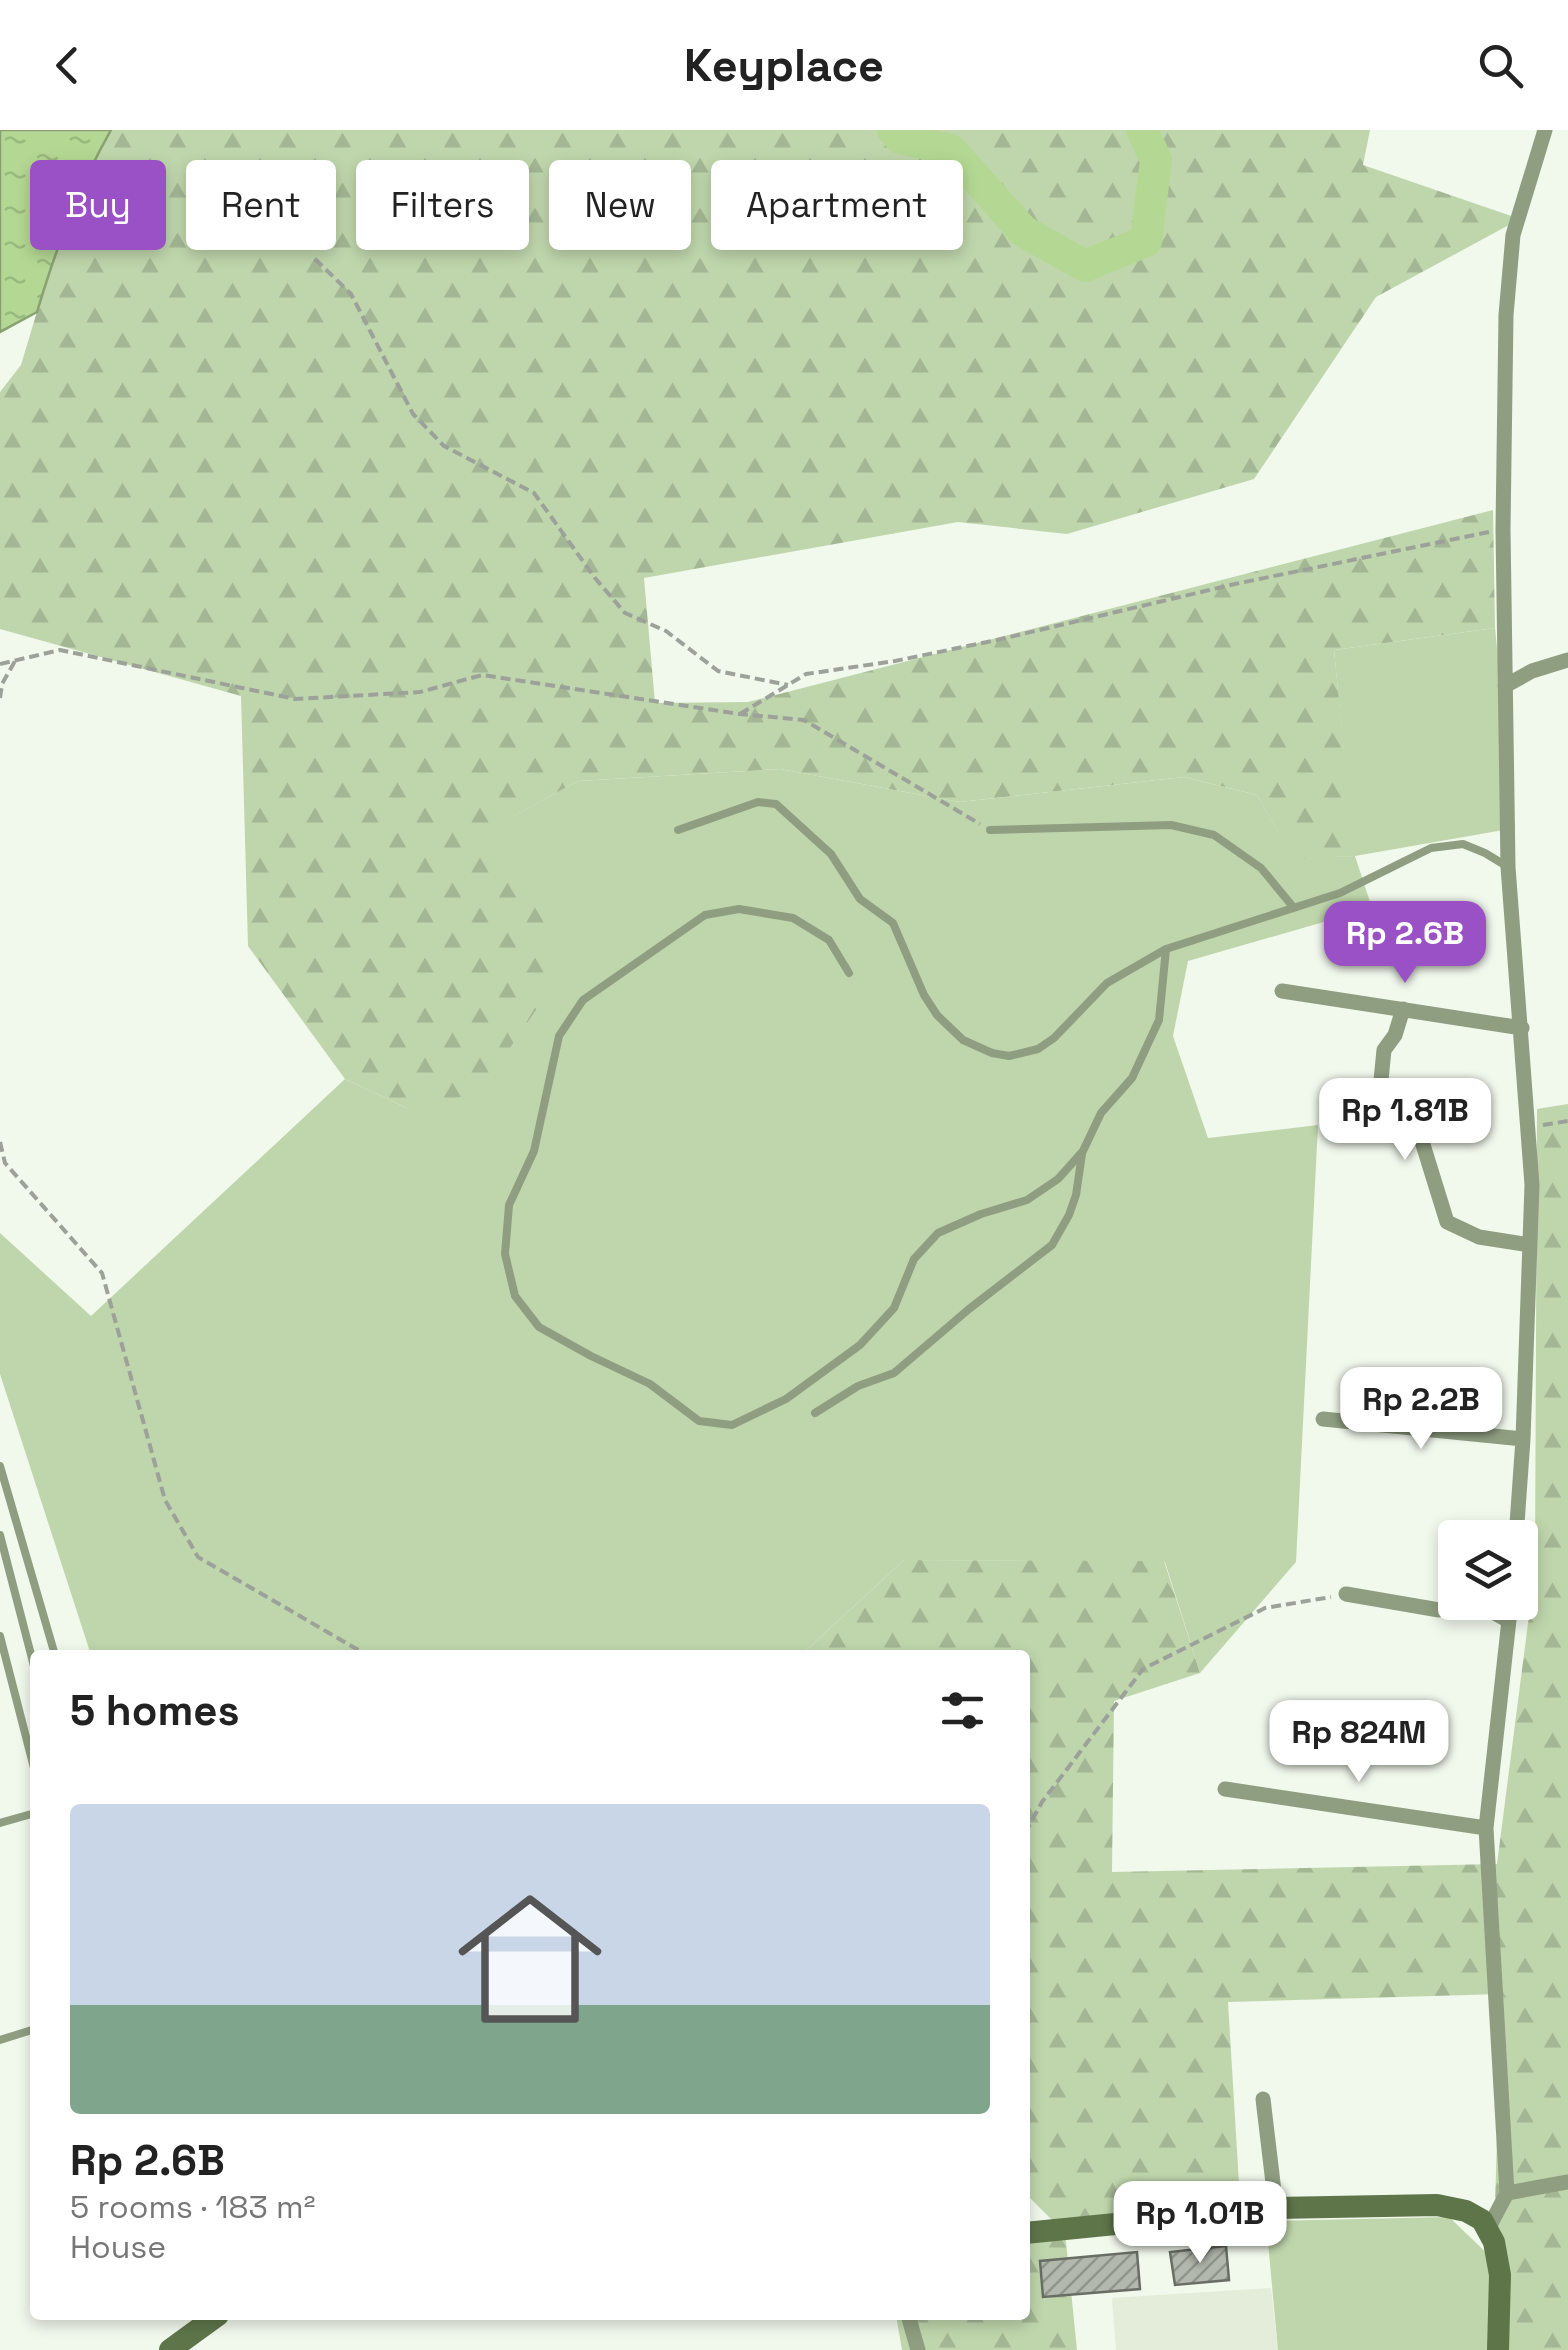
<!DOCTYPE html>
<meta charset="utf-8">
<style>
body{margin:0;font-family:"Space Grotesk",sans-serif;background:#f2f2f2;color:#222;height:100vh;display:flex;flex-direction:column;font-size:38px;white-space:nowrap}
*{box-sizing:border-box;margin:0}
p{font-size:32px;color:#767676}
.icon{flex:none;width:55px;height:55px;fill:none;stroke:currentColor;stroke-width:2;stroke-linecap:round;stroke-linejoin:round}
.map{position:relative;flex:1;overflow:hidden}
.details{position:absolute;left:30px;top:1520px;width:1000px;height:670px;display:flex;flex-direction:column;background:#fff;border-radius:10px;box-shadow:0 5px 15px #0003}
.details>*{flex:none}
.guide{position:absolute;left:30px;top:30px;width:1000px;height:90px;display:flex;gap:20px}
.tools{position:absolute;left:1438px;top:1390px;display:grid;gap:20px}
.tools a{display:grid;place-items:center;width:100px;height:100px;border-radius:10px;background:#fff;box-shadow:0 5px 15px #0003;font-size:50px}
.price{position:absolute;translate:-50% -85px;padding:0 22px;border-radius:20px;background:#fff;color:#222;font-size:32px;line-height:65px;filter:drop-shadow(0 2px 5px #0008)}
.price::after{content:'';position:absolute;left:50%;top:60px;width:30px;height:22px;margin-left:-15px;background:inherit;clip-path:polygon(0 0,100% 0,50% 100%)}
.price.active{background:#9a51c5;color:#fff}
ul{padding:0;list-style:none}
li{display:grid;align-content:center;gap:20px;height:530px;padding:0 40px}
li+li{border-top:2px solid #e0e0e0}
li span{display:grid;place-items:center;height:310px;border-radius:10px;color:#555}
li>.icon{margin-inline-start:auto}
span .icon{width:180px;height:180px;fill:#fffc;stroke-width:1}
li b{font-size:42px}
h2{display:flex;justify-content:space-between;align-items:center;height:120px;padding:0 40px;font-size:42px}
.pill{padding:0 35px;border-radius:10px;background:#fff;box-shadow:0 5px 15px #0003;font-size:35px;line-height:90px}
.pill.active{background:#9a51c5;color:#fff}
header{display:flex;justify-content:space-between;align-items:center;height:130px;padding:0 40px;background:#fff;font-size:45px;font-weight:700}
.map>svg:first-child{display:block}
</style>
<header><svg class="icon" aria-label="back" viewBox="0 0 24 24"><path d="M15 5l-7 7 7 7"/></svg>Keyplace<svg class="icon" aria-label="search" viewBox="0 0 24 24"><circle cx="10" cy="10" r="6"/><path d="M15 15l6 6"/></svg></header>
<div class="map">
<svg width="1568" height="2220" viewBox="0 0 1568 2220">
<defs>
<pattern id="forest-firs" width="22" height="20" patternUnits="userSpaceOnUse" patternTransform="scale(2.5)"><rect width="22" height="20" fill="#bfd6ac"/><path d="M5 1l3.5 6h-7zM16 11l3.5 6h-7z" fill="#a4b794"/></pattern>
<pattern id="water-ripples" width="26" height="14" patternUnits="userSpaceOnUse" patternTransform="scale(2.5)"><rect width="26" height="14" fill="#b4d893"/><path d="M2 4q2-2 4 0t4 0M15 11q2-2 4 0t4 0" fill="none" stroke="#9ab97e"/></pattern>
<pattern id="building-hatch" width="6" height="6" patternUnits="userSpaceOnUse" patternTransform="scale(2.5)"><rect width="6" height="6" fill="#b2b8ad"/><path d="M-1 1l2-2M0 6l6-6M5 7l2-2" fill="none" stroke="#90958c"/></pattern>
</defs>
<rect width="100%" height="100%" fill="#f1f8ec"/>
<path fill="#e3edda" d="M 1271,2158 L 1278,2220 L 1116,2220 L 1112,2168 Z"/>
<path fill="#bfd6ac" d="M 1495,498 L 1515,698 L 1355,726 L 1372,778 L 1188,831 L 1173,906 L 1208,1008 L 1318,995 L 1296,1432 L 1200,1543 L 1165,1432 L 904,1430 L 801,1525 L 91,1525 L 0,1244 L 0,1103 L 91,1186 L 345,949 L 407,978 L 471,709 L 578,651 L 780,639 L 960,672 L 1184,647 L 1257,665 L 1293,728 L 1354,726 L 1334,520 Z
M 1449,2087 L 1493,2129 L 1490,2220 L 1278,2220 L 1266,2091 Z"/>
<path fill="url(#forest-firs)" d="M 111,0 L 1370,0 L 1363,35 L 1520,89 L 1376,167 L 1254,349 L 1067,404 L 958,392 L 644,448 L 655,573 L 748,572 L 1493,380 L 1495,498 L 1334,520 L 1355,726 L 1293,729 L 1257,665 L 1184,647 L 960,672 L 780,639 L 578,651 L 472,709 L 553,793 L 549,861 L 479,963 L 407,978 L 345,949 L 248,816 L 241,566 L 0,499 L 0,262 L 21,235 L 54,125 L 90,36 Z
M 1568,974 L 1568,2220 L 1491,2220 L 1501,1864 L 1228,1872 L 1241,2087 L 1065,2102 L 1077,2220 L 902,2220 L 896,2185 L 1025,2185 L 1025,2107 L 1063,2101 L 1025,2063 L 1025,1525 L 801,1525 L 904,1430 L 1164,1431 L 1200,1543 L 1114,1571 L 1112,1742 L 1497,1734 L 1535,1439 L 1537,979 Z"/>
<path fill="url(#water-ripples)" stroke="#87a170" stroke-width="2.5" d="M 0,0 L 111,0 C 78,58 56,119 37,182 L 0,202 Z"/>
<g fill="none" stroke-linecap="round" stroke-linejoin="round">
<path stroke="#b4d893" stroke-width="32" d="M 893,0 L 900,8 L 951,20 L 1023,101 L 1085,136 L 1146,111 L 1156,30 L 1142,0"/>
</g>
<path fill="url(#building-hatch)" stroke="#696e64" stroke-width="2.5" d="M 1226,2116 L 1229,2150 L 1175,2155 L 1170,2122 Z
M 1137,2122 L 1140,2159 L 1043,2167 L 1040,2131 Z"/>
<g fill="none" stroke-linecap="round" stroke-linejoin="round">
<path stroke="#9ca299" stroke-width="4" stroke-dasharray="10 5" stroke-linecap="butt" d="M 315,129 L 351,164 L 413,284 L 444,316 L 534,363 L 595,448 L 625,483 L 666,501 L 718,541 L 788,555
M 0,534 L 60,520 L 295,569 L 420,562 L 482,545 L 740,584 L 804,590 L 980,694
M 0,568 L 2,554 L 15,531
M 740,584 L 806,544 L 895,531 L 997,510 L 1235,454 L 1489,402
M 1543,995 L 1568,991
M 0,1012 L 5,1033 L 102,1143 L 165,1370 L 198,1427 L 367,1525
M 1025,1703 L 1042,1672 L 1143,1539 L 1265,1478 L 1331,1467"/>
<path stroke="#8f9e81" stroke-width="8" d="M 678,700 L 758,672 L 776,674 L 831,724 L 860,769 L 893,793 L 924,865 L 937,885 L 963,910 L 992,923 L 1009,926 L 1038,919 L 1054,908 L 1107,853 L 1166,819 L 1340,763 L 1431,718 L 1463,714 L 1485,723 L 1508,737
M 990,700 L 1171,695 L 1214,705 L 1261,738 L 1294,778
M 849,843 L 829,810 L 793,788 L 739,779 L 705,785 L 583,870 L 559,906 L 534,1021 L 509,1075 L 505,1124 L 515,1166 L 539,1197 L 591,1226 L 650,1254 L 699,1291 L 732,1295 L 786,1269 L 860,1215 L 894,1178 L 914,1129 L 938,1103 L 981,1084 L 1027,1070 L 1058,1049 L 1083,1021 L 1101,983 L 1132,948 L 1159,890 L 1166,819
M 815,1283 L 858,1256 L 894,1243 L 969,1179 L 1052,1115 L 1069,1085 L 1076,1065 L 1082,1024
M 0,1336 L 55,1525
M 0,1405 L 35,1540
M 0,1506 L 35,1642
M 0,1693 L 35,1683
M 0,1910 L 35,1899"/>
<path stroke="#8f9e81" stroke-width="15" d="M 1505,556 L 1532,541 L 1568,530
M 1282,861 L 1522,898
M 1403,879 L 1395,905 L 1384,920 L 1381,950 L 1416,992 L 1447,1092 L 1479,1107 L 1530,1115
M 1323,1289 L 1523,1309
M 1516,1408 L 1523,1309 L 1532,1055 L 1508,737 L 1503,399 L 1506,185 L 1513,105 L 1545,0
M 1346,1464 L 1439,1480 L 1476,1473 L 1509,1491
M 1225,1659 L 1486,1698
M 1263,1969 L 1276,2078
M 1507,2063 L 1568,2052
M 1488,2099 L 1507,2063 L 1486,1698 L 1511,1472
M 908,2185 L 918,2220"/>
<path stroke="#5e754a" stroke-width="22" d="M 1025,2103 L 1276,2078 L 1437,2075 L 1466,2081 L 1482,2090 L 1494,2112 L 1500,2145 L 1498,2220
M 170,2220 L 218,2185"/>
</g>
</svg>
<div class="tools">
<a><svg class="icon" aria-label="layers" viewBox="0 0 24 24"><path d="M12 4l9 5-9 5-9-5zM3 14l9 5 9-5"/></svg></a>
</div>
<b class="price active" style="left:1405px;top:856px">Rp 2.6B</b>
<b class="price" style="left:1405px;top:1033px">Rp 1.81B</b>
<b class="price" style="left:1421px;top:1322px">Rp 2.2B</b>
<b class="price" style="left:1359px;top:1655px">Rp 824M</b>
<b class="price" style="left:1200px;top:2136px">Rp 1.01B</b>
<div class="guide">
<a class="pill active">Buy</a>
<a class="pill">Rent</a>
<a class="pill">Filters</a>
<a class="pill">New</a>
<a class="pill">Apartment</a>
</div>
<section class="details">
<h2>5 homes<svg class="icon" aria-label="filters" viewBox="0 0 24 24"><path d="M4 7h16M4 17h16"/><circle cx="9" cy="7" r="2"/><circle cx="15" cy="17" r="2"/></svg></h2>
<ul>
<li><span style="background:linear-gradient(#c9d6e8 65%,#7fa58c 0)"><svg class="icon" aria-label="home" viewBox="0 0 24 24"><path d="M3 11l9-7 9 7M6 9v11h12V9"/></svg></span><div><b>Rp 2.6B</b><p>5 rooms · 183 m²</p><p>House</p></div></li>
</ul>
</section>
</div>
